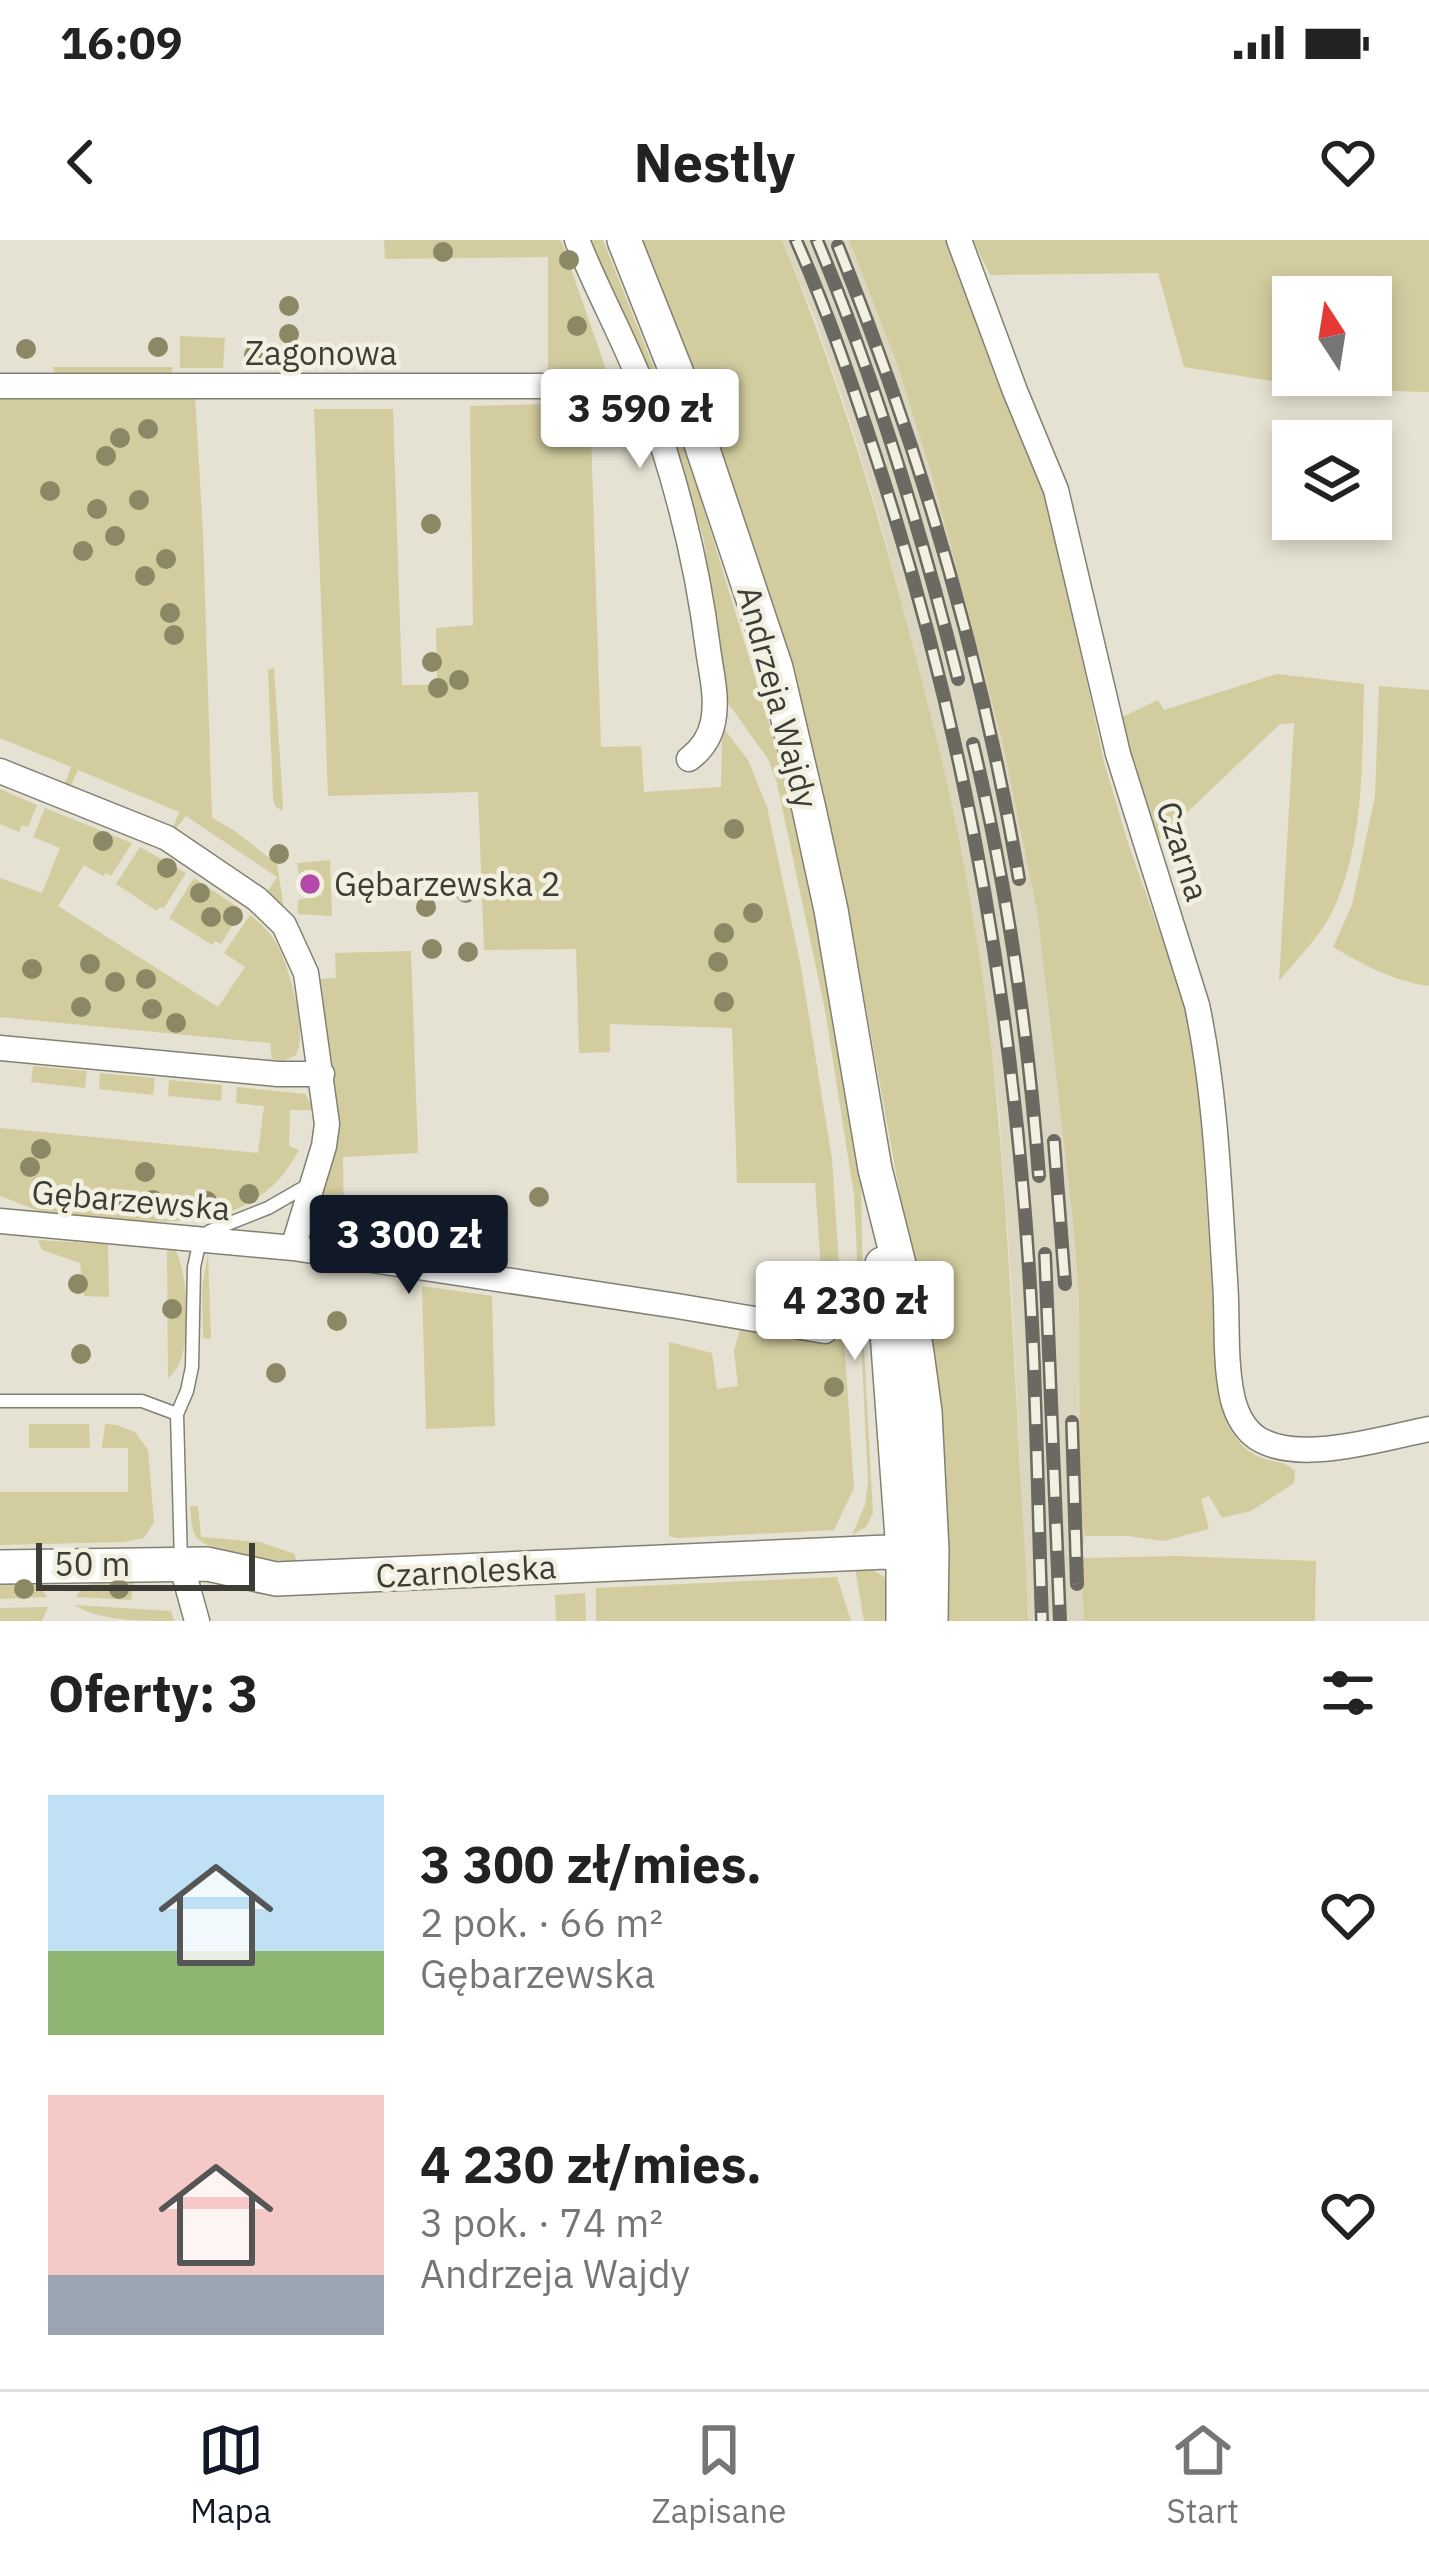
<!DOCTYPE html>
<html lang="pl">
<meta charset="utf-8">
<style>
body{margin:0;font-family:"IBM Plex Sans",sans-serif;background:#f6f6f6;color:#222;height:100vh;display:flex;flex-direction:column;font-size:45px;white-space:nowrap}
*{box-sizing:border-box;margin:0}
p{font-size:39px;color:#767676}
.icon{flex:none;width:66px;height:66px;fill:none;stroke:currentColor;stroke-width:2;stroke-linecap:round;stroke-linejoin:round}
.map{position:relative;height:1381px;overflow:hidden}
.drawer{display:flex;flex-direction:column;background:#fff;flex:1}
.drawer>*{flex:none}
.needle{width:78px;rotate:348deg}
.tools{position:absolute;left:1272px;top:36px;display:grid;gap:24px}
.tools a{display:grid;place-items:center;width:120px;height:120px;border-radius:0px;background:#fff;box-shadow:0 6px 18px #0003;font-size:60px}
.scale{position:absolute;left:36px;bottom:30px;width:219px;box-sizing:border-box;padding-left:12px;border:6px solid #3d3c36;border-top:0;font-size:33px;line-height:42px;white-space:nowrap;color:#3d3c36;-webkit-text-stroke:9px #f2f0e0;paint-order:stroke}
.price{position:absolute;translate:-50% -102px;padding:0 27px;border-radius:12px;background:#fff;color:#222;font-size:39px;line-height:78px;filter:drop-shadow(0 3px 6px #0008)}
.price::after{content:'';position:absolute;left:50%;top:72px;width:36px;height:27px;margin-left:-18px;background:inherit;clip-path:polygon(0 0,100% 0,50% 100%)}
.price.current{background:#111827;color:#fff}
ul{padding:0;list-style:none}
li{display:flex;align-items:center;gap:36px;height:300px;padding:0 48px}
li span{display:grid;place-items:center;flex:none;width:336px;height:240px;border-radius:0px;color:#555}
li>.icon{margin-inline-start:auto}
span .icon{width:144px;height:144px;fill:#fffc;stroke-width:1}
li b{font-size:51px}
h2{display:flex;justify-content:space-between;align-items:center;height:144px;padding:0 48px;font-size:51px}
.status{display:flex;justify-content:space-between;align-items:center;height:84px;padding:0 60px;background:#fff;direction:ltr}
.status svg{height:33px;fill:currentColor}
header{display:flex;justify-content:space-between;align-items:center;height:156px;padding:0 48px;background:#fff;font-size:54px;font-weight:700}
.menu{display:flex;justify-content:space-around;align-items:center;height:168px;border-top:3px solid #e0e0e0;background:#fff;font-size:33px;color:#767676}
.menu a{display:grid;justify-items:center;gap:6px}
.menu .current{color:#111827}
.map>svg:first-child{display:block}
</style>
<div class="status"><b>16:09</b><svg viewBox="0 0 49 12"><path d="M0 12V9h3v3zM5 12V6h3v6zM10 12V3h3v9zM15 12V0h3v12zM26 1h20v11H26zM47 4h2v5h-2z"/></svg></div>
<header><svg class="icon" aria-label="back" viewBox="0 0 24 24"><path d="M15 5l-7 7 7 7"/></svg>Nestly<svg class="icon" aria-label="heart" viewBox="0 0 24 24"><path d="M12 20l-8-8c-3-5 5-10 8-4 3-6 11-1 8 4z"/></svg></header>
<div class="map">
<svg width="1429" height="1381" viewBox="0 0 1429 1381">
<rect width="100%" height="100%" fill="#e5e2d3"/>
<path fill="#dad6c0" d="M 782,0 L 849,0 L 897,124 L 932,236 L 1003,504 L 1038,676 L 1047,732 L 1074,991 L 1079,1060 L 1080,1270 L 1085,1296 L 1081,1318 L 1084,1381 L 1028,1381 L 1011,1038 L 999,870 L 974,681 L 929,467 L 881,284 L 852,187 L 816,81 Z"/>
<path fill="#d3cc9f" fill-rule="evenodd" d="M 384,0 L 561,0 L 608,135 L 548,136 L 548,17 L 385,19 Z
M 590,0 L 603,0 L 684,204 L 773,496 L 821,693 L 845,830 L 861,942 L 864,1110 L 873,1273 L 866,1287 L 852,1295 L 865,1265 L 868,1242 L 854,955 L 825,770 L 777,543 L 768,519 L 723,456 L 704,300 L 661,163 Z
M 641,0 L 782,0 C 833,124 872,251 906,380 C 933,480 958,581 974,682 C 1001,845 1008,1008 1017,1172 C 1020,1242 1026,1311 1028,1381 L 945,1381 L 920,1065 L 852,690 L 818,536 L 774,367 L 668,63 Z
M 849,0 L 947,0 L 966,39 L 1009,170 L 1041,246 L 1060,301 L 1076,391 L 1104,522 L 1128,603 L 1185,764 L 1198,833 L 1219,1159 C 1227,1187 1238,1212 1268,1220 C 1281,1223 1286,1222 1295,1231 L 1294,1243 L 1251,1271 L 1222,1278 L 1209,1256 L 1201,1259 L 1209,1289 L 1164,1301 L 1127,1296 L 1085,1296 L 1080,1271 L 1079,1060 L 1074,991 L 1038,676 L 1003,504 L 932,236 L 897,124 Z
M 973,0 L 1429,0 L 1429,152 L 1323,149 L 1184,127 L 1158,33 L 990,35 ZM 1371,57 L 1371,135 L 1293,135 L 1293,57 Z
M 180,96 L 225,98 L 223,128 L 180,128 Z
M 52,127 L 173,127 L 171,135 L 57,136 Z
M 195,156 L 203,293 L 212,578 L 235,591 L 277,624 L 284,669 L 266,654 L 277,637 L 186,576 L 174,591 L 172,590 L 179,572 L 78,530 L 70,548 L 64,546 L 71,527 L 0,498 L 0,157 Z
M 590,163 L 601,507 L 641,506 L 644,552 L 721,547 L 722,486 L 748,520 L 767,567 L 801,727 L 832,919 L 854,1248 L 834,1290 L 678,1298 L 669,1296 L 669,1102 L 712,1113 L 717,1149 L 738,1146 L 734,1111 L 741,1085 L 826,1103 L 815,943 L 737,943 L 732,788 L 610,784 L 610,812 L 579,813 L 576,709 L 484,710 L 478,552 L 328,556 L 314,169 L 393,169 L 402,445 L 437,445 L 436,388 L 473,385 L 470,166 Z
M 274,428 L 283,563 L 282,571 L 275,566 L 273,558 L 268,430 Z
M 1277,434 L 1364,444 C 1362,517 1365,607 1331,674 C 1318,699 1296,720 1279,741 L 1294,483 L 1280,484 L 1156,602 L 1120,478 L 1158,460 L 1164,470 Z
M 1379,446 L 1429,450 L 1429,746 C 1393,741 1364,725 1333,707 L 1352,665 L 1375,556 Z
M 0,549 L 37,565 L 28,587 L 22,585 L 19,592 L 0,584 Z
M 45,568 L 132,603 L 111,636 L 106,633 L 103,636 L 84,625 L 58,666 L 218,767 L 245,727 L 224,713 L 250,675 C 260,683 270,692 276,703 C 289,724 308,794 296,815 L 283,821 L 272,819 L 270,803 L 0,777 L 0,638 L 42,653 L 60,608 L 33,597 Z
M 140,607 L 186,633 L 164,668 L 160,667 L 157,671 L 116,644 Z
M 330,620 L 332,676 L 298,674 L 298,660 L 322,655 L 320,633 L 299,635 L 297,623 Z
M 194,638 L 242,670 L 221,704 L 215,701 L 212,705 L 169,678 Z
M 411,711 L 418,913 L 343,917 L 344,993 L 398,1004 L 396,1011 C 365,1007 333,1001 319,971 L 317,739 L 336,738 L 335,713 Z
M 33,826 L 87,831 L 85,848 L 31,842 Z
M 100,833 L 155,838 L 153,855 L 99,849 Z
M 169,840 L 222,845 L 221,861 L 168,856 Z
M 237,847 L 305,854 L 311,864 L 316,864 L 315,870 L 290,870 L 289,906 L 299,910 C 261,983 192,983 119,981 C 94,980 68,980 44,973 C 29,968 15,961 0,956 L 0,888 L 258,913 L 264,866 L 236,863 Z
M 38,1000 L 108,1004 L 109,1057 L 84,1056 L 80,1023 L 42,1010 Z
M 167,1008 L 176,1011 C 189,1039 195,1120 168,1138 Z
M 208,1013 L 211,1099 L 203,1098 L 202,1048 Z
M 422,1046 L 492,1056 L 495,1186 L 426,1189 Z
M 29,1184 L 89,1184 L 90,1208 L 29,1208 Z
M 105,1184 L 116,1185 L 135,1192 L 148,1210 L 154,1282 L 144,1298 L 124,1302 L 0,1305 L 0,1252 L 128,1252 L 128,1208 L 102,1208 Z
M 190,1266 L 198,1266 L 201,1297 L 260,1302 L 295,1314 L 296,1322 C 274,1321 206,1314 195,1295 C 191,1287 191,1275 190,1266 Z
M 1177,1316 L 1316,1321 L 1315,1381 L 1084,1381 L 1081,1318 Z
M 855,1328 L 873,1330 L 887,1339 L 892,1381 L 864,1381 Z
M 837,1337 L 851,1381 L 596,1381 L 596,1348 Z
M 135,1339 L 131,1360 L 76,1357 C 88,1336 113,1341 135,1339 Z
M 0,1341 C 18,1342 38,1339 47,1357 L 0,1359 Z
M 585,1353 L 586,1381 L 556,1381 L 555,1355 Z
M 75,1365 L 171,1371 L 174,1381 C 143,1381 98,1381 75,1365 Z
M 48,1367 L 42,1381 L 0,1381 L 0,1368 Z"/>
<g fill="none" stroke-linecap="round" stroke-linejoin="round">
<g stroke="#828072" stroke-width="15">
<path id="lane" d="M 0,1161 L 142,1161 L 177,1174
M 181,1323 L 177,1174 L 187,1151 L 192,1127 L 194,1027 L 200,1000 L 210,991 L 268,968 L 308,945"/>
</g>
<g stroke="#828072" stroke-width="27">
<path id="street" d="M 577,0 C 597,51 625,100 644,151 C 675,235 697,320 708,409 C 711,432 718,458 713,482 C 710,497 701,510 689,519
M 959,0 L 1015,151 L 1056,250 L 1118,514 L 1197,765 C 1216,855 1219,948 1225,1040 C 1228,1079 1224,1122 1233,1160 C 1237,1175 1244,1189 1257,1198 C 1299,1225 1383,1198 1429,1189
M 0,146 L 643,146
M 0,531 L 167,598 L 257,659 L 284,685 L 306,733 L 327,884 L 324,906 L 293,1008
M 0,808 L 278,834 L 322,834
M 0,981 L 293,1008 L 677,1066 L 825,1091
M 181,1323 L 197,1381"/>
</g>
<g stroke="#828072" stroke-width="36">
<path id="secondary" d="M 624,0 L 680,141 L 776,428 L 809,569 L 831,670 L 875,929 L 909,1064 L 917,1113 L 925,1172 L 932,1310 L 931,1381
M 882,1024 L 903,1311 L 903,1381
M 0,1327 L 207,1324 L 276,1339 L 932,1310"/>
</g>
<use href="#lane" stroke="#fff" stroke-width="12"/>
<use href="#street" stroke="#fff" stroke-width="24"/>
<use href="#secondary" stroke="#fff" stroke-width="33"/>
<g stroke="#6b6961" stroke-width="14">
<path id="rail" d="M 796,0 C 827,70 851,141 875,214 C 955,457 1003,708 1024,962 C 1036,1101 1037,1242 1042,1381
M 817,0 C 876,142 921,290 958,439
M 838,6 C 920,210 982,422 1019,639
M 973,504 C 1007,646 1028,791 1039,936
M 1054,901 L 1065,1044
M 1045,1014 L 1060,1381
M 1072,1182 L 1077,1344"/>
</g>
<use href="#rail" stroke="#f2f0e0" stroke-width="9" stroke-dasharray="27" stroke-linecap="butt"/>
</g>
<g fill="#8c8764">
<circle cx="443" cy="12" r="10"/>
<circle cx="569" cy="20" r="10"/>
<circle cx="289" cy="66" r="10"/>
<circle cx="577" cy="86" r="10"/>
<circle cx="289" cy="94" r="10"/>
<circle cx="158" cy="107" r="10"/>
<circle cx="26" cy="109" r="10"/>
<circle cx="254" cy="115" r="10"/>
<circle cx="289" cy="115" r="10"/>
<circle cx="602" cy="170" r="10"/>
<circle cx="148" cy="189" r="10"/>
<circle cx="120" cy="198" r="10"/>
<circle cx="106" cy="216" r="10"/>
<circle cx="50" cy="251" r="10"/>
<circle cx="139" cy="260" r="10"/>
<circle cx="97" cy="269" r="10"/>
<circle cx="431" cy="284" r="10"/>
<circle cx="115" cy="296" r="10"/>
<circle cx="83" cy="311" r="10"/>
<circle cx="166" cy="319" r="10"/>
<circle cx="145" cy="336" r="10"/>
<circle cx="170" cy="373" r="10"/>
<circle cx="174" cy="395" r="10"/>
<circle cx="432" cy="422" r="10"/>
<circle cx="459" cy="440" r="10"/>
<circle cx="438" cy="448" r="10"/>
<circle cx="734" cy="589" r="10"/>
<circle cx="103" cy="601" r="10"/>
<circle cx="279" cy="614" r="10"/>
<circle cx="167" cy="628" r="10"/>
<circle cx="200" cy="653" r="10"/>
<circle cx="466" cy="653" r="10"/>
<circle cx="426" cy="667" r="10"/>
<circle cx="753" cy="673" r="10"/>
<circle cx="233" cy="676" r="10"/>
<circle cx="211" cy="677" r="10"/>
<circle cx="724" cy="693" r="10"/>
<circle cx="432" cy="709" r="10"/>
<circle cx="468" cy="712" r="10"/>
<circle cx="718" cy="722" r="10"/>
<circle cx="90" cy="724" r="10"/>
<circle cx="32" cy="729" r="10"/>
<circle cx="146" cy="739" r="10"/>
<circle cx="115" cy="742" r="10"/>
<circle cx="724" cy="762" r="10"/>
<circle cx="81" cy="767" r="10"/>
<circle cx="152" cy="769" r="10"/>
<circle cx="176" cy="783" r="10"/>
<circle cx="41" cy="909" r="10"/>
<circle cx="30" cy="927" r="10"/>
<circle cx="145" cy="932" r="10"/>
<circle cx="249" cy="954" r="10"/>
<circle cx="539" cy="957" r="10"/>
<circle cx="153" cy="960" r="10"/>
<circle cx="207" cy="961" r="10"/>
<circle cx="123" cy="965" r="10"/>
<circle cx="441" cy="1006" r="10"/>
<circle cx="78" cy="1044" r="10"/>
<circle cx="172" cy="1069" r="10"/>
<circle cx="337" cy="1081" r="10"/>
<circle cx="81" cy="1114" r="10"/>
<circle cx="276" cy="1133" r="10"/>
<circle cx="834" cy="1147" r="10"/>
<circle cx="24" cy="1349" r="10"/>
<circle cx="119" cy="1349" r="10"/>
</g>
<circle fill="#b449aa" stroke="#f2f0e0" stroke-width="4.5" cx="310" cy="644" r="12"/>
<g text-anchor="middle" stroke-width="9" stroke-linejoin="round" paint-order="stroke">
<g font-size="33" fill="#3d3c36" stroke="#f2f0e0">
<text x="321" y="125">Zagonowa</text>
<text transform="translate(778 457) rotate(75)" y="12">Andrzeja Wajdy</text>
<text transform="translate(1183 611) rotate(72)" y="12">Czarna</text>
<text transform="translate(131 960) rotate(5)" y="12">Gębarzewska</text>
<text transform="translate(466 1331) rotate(-3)" y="12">Czarnoleska</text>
</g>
<g font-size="33" fill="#3d3c36" stroke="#f2f0e0" text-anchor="start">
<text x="334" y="656">Gębarzewska 2</text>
</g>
</g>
</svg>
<div class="tools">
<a><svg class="needle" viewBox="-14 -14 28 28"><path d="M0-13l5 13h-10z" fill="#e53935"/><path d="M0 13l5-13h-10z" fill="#767676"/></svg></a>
<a><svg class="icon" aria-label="layers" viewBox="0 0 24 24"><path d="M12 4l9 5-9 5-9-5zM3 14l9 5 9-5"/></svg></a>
</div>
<div class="scale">50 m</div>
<b class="price" style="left:640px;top:231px">3 590 zł</b>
<b class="price current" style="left:409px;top:1057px">3 300 zł</b>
<b class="price" style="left:855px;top:1123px">4 230 zł</b>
</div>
<section class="drawer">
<h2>Oferty: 3<svg class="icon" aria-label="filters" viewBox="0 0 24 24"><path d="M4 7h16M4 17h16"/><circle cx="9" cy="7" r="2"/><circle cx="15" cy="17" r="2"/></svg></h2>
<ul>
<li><span style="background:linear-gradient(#bfe0f5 65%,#8fb573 0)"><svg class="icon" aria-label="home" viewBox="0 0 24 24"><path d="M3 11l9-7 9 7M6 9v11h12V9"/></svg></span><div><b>3 300 zł/mies.</b><p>2 pok. · 66 m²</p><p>Gębarzewska</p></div><svg class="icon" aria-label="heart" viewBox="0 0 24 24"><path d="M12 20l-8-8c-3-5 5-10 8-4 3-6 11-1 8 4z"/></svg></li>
<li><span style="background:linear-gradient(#f6c9c9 75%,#9aa5b1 0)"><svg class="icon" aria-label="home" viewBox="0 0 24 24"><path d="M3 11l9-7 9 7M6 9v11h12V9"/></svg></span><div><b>4 230 zł/mies.</b><p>3 pok. · 74 m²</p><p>Andrzeja Wajdy</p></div><svg class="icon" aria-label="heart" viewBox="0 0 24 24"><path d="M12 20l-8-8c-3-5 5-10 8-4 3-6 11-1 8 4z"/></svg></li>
</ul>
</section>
<nav class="menu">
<a class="current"><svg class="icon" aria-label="map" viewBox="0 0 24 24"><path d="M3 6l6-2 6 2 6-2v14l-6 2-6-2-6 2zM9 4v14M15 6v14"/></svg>Mapa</a>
<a><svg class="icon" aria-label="saved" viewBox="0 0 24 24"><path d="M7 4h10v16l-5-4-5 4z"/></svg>Zapisane</a>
<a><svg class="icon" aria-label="home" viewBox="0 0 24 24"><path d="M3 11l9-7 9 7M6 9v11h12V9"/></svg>Start</a>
</nav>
